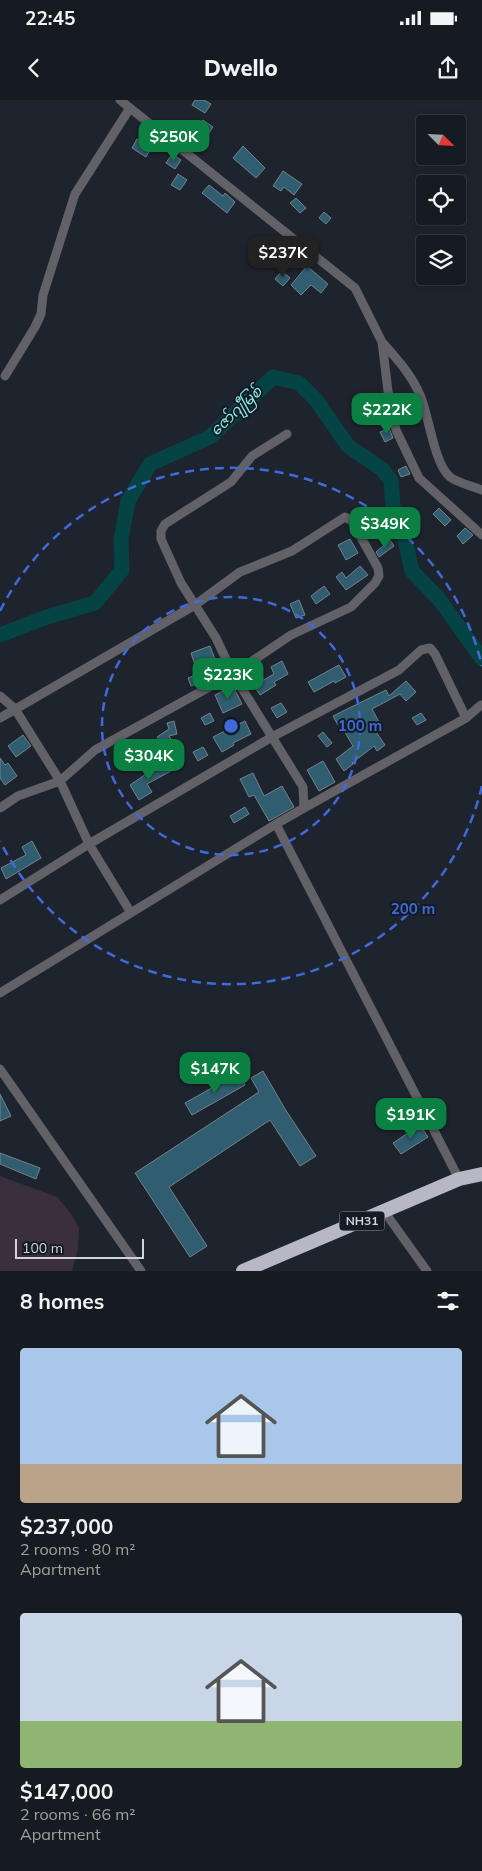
<!DOCTYPE html>
<meta charset="utf-8">
<style>
body{margin:0;font-family:Mulish,"Noto Sans Myanmar",sans-serif;background:#23282f;color:#f1f3f6;height:100vh;display:flex;flex-direction:column;font-size:19px;white-space:nowrap}
*{box-sizing:border-box;margin:0}
p{font-size:16px;color:#9ea1a5}
.icon{flex:none;width:28px;height:28px;fill:none;stroke:currentColor;stroke-width:2;stroke-linecap:round;stroke-linejoin:round}
.map{position:relative;height:1171px;overflow:hidden}
.sheet{display:flex;flex-direction:column;background:#161b22;flex:1}
.sheet>*{flex:none}
.needle{width:32px;rotate:114deg}
.buttons{position:absolute;left:416px;top:15px;display:grid;gap:10px}
.buttons a{display:grid;place-items:center;width:50px;height:50px;border-radius:5px;background:#161b22;box-shadow:0 2px 8px #0003,0 0 0 1px #353940;font-size:25px}
.scale{position:absolute;left:15px;bottom:12px;width:129px;box-sizing:border-box;padding-left:5px;border:2px solid #cfd4db;border-top:0;font-size:14px;line-height:18px;white-space:nowrap;color:#cfd4db;-webkit-text-stroke:4px #141b24;paint-order:stroke}
.price{position:absolute;translate:-50% -42px;padding:0 11px;border-radius:10px;background:#0b8043;color:#fff;font-size:16px;line-height:32px;filter:drop-shadow(0 1px 2px #0008)}
.price::after{content:'';position:absolute;left:50%;top:30px;width:15px;height:11px;margin-left:-8px;background:inherit;clip-path:polygon(0 0,100% 0,50% 100%)}
.price.on{background:#222;color:#fff}
ul{padding:0;list-style:none}
li{display:grid;align-content:center;gap:10px;height:265px;padding:0 20px}
li span{display:grid;place-items:center;height:155px;border-radius:5px;color:#555}
li>.icon{margin-inline-start:auto}
span .icon{width:90px;height:90px;fill:#fffc;stroke-width:1}
li b{font-size:21px}
h2{display:flex;justify-content:space-between;align-items:center;height:60px;padding:0 20px;font-size:21px}
.status{display:flex;justify-content:space-between;align-items:center;height:35px;padding:0 25px;background:#161b22;direction:ltr}
.status svg{height:14px;fill:currentColor}
header{display:flex;justify-content:space-between;align-items:center;height:65px;padding:0 20px;background:#161b22;font-size:22px;font-weight:800}
.map>svg:first-child{display:block}
</style>
<div class="status"><b>22:45</b><svg viewBox="0 0 49 12"><path d="M0 12V9h3v3zM5 12V6h3v6zM10 12V3h3v9zM15 12V0h3v12zM26 1h20v11H26zM47 4h2v5h-2z"/></svg></div>
<header><svg class="icon" aria-label="back" viewBox="0 0 24 24"><path d="M15 5l-7 7 7 7"/></svg>Dwello<svg class="icon" aria-label="share" viewBox="0 0 24 24"><path d="M12 15V3M7 8l5-5 5 5M5 13v7h14v-7"/></svg></header>
<div class="map">
<svg width="482" height="1171" viewBox="0 0 482 1171">
<rect width="100%" height="100%" fill="#1e242e"/>
<path fill="#3b2e3f" d="M 0,1076 L 57,1097 L 71,1114 L 79,1128 L 78,1149 L 72,1171 L 0,1171 Z"/>
<g fill="none" stroke-linecap="round" stroke-linejoin="round">
<path stroke="#054445" stroke-width="15" d="M 0,535 L 50,516 L 95,503 L 122,470 L 121,439 L 128,401 L 150,364 L 210,337 L 273,277 L 299,283 L 317,301 L 348,346 L 382,369 L 391,381 L 393,407 L 402,427 L 412,471 L 439,499 L 482,559"/>
</g>
<path fill="#305d70" stroke="#738289" d="M 195,0 L 204,0 L 211,4 L 205,13 L 192,5 Z
M 203,20 L 213,27 L 207,36 L 197,29 Z
M 137,39 L 151,48 L 146,57 L 132,48 Z
M 243,46 L 265,68 L 256,78 L 233,58 Z
M 172,54 L 181,60 L 175,69 L 166,63 Z
M 283,71 L 302,84 L 294,95 L 284,87 L 281,91 L 273,86 Z
M 178,74 L 187,80 L 180,90 L 171,85 Z
M 209,85 L 223,96 L 225,93 L 235,102 L 227,113 L 202,93 Z
M 296,98 L 306,108 L 300,113 L 290,103 Z
M 324,112 L 331,118 L 326,124 L 319,118 Z
M 275,143 L 285,151 L 276,161 L 267,154 Z
M 307,166 L 328,184 L 321,193 L 311,185 L 301,195 L 291,185 Z
M 282,171 L 290,178 L 283,186 L 275,179 Z
M 389,328 L 393,338 L 385,342 L 380,332 Z
M 406,366 L 410,374 L 401,377 L 398,370 Z
M 439,408 L 451,420 L 445,426 L 433,414 Z
M 465,428 L 473,435 L 463,444 L 457,436 Z
M 350,439 L 358,453 L 346,460 L 338,445 Z
M 390,440 L 394,446 L 379,457 L 376,452 Z
M 360,466 L 368,475 L 346,490 L 336,477 L 342,472 L 346,478 Z
M 324,486 L 330,494 L 316,504 L 311,496 Z
M 299,500 L 305,515 L 296,518 L 290,504 Z
M 210,546 L 216,562 L 207,565 L 214,575 L 206,581 L 205,580 L 191,586 L 188,578 L 198,574 L 191,553 Z
M 282,561 L 288,574 L 274,582 L 276,585 L 260,595 L 250,580 L 257,576 L 260,582 L 274,574 L 271,567 Z
M 339,565 L 346,577 L 335,583 L 334,581 L 314,592 L 308,582 Z
M 406,581 L 416,592 L 406,601 L 400,594 L 372,609 L 379,622 L 372,626 L 385,645 L 377,651 L 374,646 L 352,663 L 353,664 L 344,671 L 336,659 L 353,646 L 340,624 L 338,625 L 333,616 L 386,590 L 389,596 Z
M 233,586 L 242,604 L 223,613 L 215,595 Z
M 281,603 L 287,612 L 277,618 L 271,608 Z
M 210,613 L 214,621 L 205,625 L 201,618 Z
M 421,613 L 426,620 L 417,625 L 412,618 Z
M 174,621 L 177,634 L 169,636 L 173,643 L 165,648 L 157,637 L 169,629 L 167,623 Z
M 245,621 L 251,634 L 233,643 L 234,645 L 222,652 L 213,637 Z
M 323,632 L 332,643 L 327,647 L 318,636 Z
M 23,635 L 31,646 L 16,657 L 8,646 Z
M 203,647 L 208,655 L 198,661 L 193,652 Z
M 0,658 L 5,665 L 8,663 L 17,676 L 5,685 L 0,678 Z
M 323,661 L 335,682 L 319,691 L 307,670 Z
M 160,664 L 162,667 L 167,664 L 171,671 L 147,684 L 152,692 L 139,700 L 130,685 L 149,672 L 148,670 Z
M 253,673 L 264,696 L 282,686 L 294,707 L 269,721 L 254,695 L 249,697 L 240,679 Z
M 245,707 L 249,714 L 234,723 L 230,716 Z
M 32,741 L 41,758 L 6,779 L 1,768 L 26,755 L 22,747 Z
M 263,971 L 285,1009 L 316,1056 L 300,1066 L 270,1020 L 169,1087 L 207,1146 L 190,1157 L 135,1073 L 259,992 L 251,978 Z
M 238,973 L 245,985 L 192,1015 L 185,1003 Z
M 0,994 L 11,1016 L 0,1021 Z
M 420,1025 L 428,1037 L 401,1054 L 393,1043 Z
M 0,1053 L 40,1068 L 36,1079 L 0,1064 Z"/>
<g fill="none" stroke-linecap="round" stroke-linejoin="round">
<path stroke="#616167" stroke-width="9" d="M 120,0 L 355,188 L 382,242 L 388,291 L 396,330 L 419,378 L 482,435
M 382,242 C 397,259 411,274 420,295 C 429,315 434,364 450,377 C 458,383 472,386 482,390
M 5,276 L 35,227 L 41,214 L 43,195 L 75,94 L 130,8
M 0,596 L 15,609 L 60,681 L 89,744 L 131,813
M 0,618 L 195,505 L 240,472 L 292,451 L 345,417 L 352,421 L 378,468 L 379,476 L 375,483 L 351,507 L 291,535 L 233,574 L 95,650 L 60,681 L 18,696 L 0,708
M 304,708 L 466,618 L 481,605
M 276,724 L 459,1079
M 0,800 L 89,744 L 272,637 L 399,570 L 421,550 L 430,548 L 435,554 L 466,618
M 0,893 L 276,724 L 304,708 L 303,687 L 233,574 L 216,538 L 181,483 L 161,439 L 161,431 L 165,424 L 231,382 L 252,356 L 287,334
M 0,969 L 141,1171
M 384,1111 L 427,1171"/>
<path stroke="#b7b7c5" stroke-width="14" d="M 243,1171 L 459,1079 L 482,1074"/>
</g>
<g fill="none" stroke="#4169d9" stroke-width="2.5" stroke-dasharray="9 6">
<circle cx="231" cy="626" r="129"/>
<path d="M482 686A258 258 0 0 1 0 741M0 511A258 258 0 0 1 482 566"/>
</g>
<g text-anchor="middle" stroke-width="4" stroke-linejoin="round" paint-order="stroke">
<rect fill="#141b24" stroke="#979ca4" stroke-width="1" x="339.5" y="1111.5" width="45" height="19" rx="4"/>
<g font-size="12" font-weight="bold" fill="#cfd4db">
<text x="362" y="1125">NH31</text>
</g>
<g font-size="15" font-style="italic" fill="#8be6e6" stroke="#141b24">
<text transform="translate(236 311) rotate(-43)" y="5">ဇော်ဂျီမြစ်</text>
</g>
</g>
<circle cx="231" cy="626" r="8" fill="#4169d9" stroke="#141b24" stroke-width="2.5"/>
<g font-size="15" text-anchor="middle" font-weight="bold" fill="#4169d9" stroke="#141b24" stroke-width="4" stroke-linejoin="round" paint-order="stroke">
<text x="360" y="631">100 m</text>
<text x="413" y="814">200 m</text>
</g>
</svg>
<div class="buttons">
<a><svg class="needle" viewBox="-14 -14 28 28"><path d="M0-13l5 13h-10z" fill="#e53935"/><path d="M0 13l5-13h-10z" fill="#9ea1a5"/></svg></a>
<a><svg class="icon" aria-label="locate" viewBox="0 0 24 24"><circle cx="12" cy="12" r="6"/><path d="M12 2v4M12 18v4M2 12h4M18 12h4"/></svg></a>
<a><svg class="icon" aria-label="layers" viewBox="0 0 24 24"><path d="M12 4l9 5-9 5-9-5zM3 14l9 5 9-5"/></svg></a>
</div>
<div class="scale">100 m</div>
<b class="price" style="left:174px;top:62px">$250K</b>
<b class="price on" style="left:283px;top:178px">$237K</b>
<b class="price" style="left:387px;top:335px">$222K</b>
<b class="price" style="left:385px;top:449px">$349K</b>
<b class="price" style="left:228px;top:600px">$223K</b>
<b class="price" style="left:149px;top:681px">$304K</b>
<b class="price" style="left:215px;top:994px">$147K</b>
<b class="price" style="left:411px;top:1040px">$191K</b>
</div>
<section class="sheet">
<h2>8 homes<svg class="icon" aria-label="filters" viewBox="0 0 24 24"><path d="M4 7h16M4 17h16"/><circle cx="9" cy="7" r="2"/><circle cx="15" cy="17" r="2"/></svg></h2>
<ul>
<li><span style="background:linear-gradient(#a9c7e8 75%,#b9a48a 0)"><svg class="icon" aria-label="home" viewBox="0 0 24 24"><path d="M3 11l9-7 9 7M6 9v11h12V9"/></svg></span><div><b>$237,000</b><p>2 rooms · 80 m²</p><p>Apartment</p></div></li>
<li><span style="background:linear-gradient(#c9d6e8 70%,#8fb573 0)"><svg class="icon" aria-label="home" viewBox="0 0 24 24"><path d="M3 11l9-7 9 7M6 9v11h12V9"/></svg></span><div><b>$147,000</b><p>2 rooms · 66 m²</p><p>Apartment</p></div></li>
</ul>
</section>
